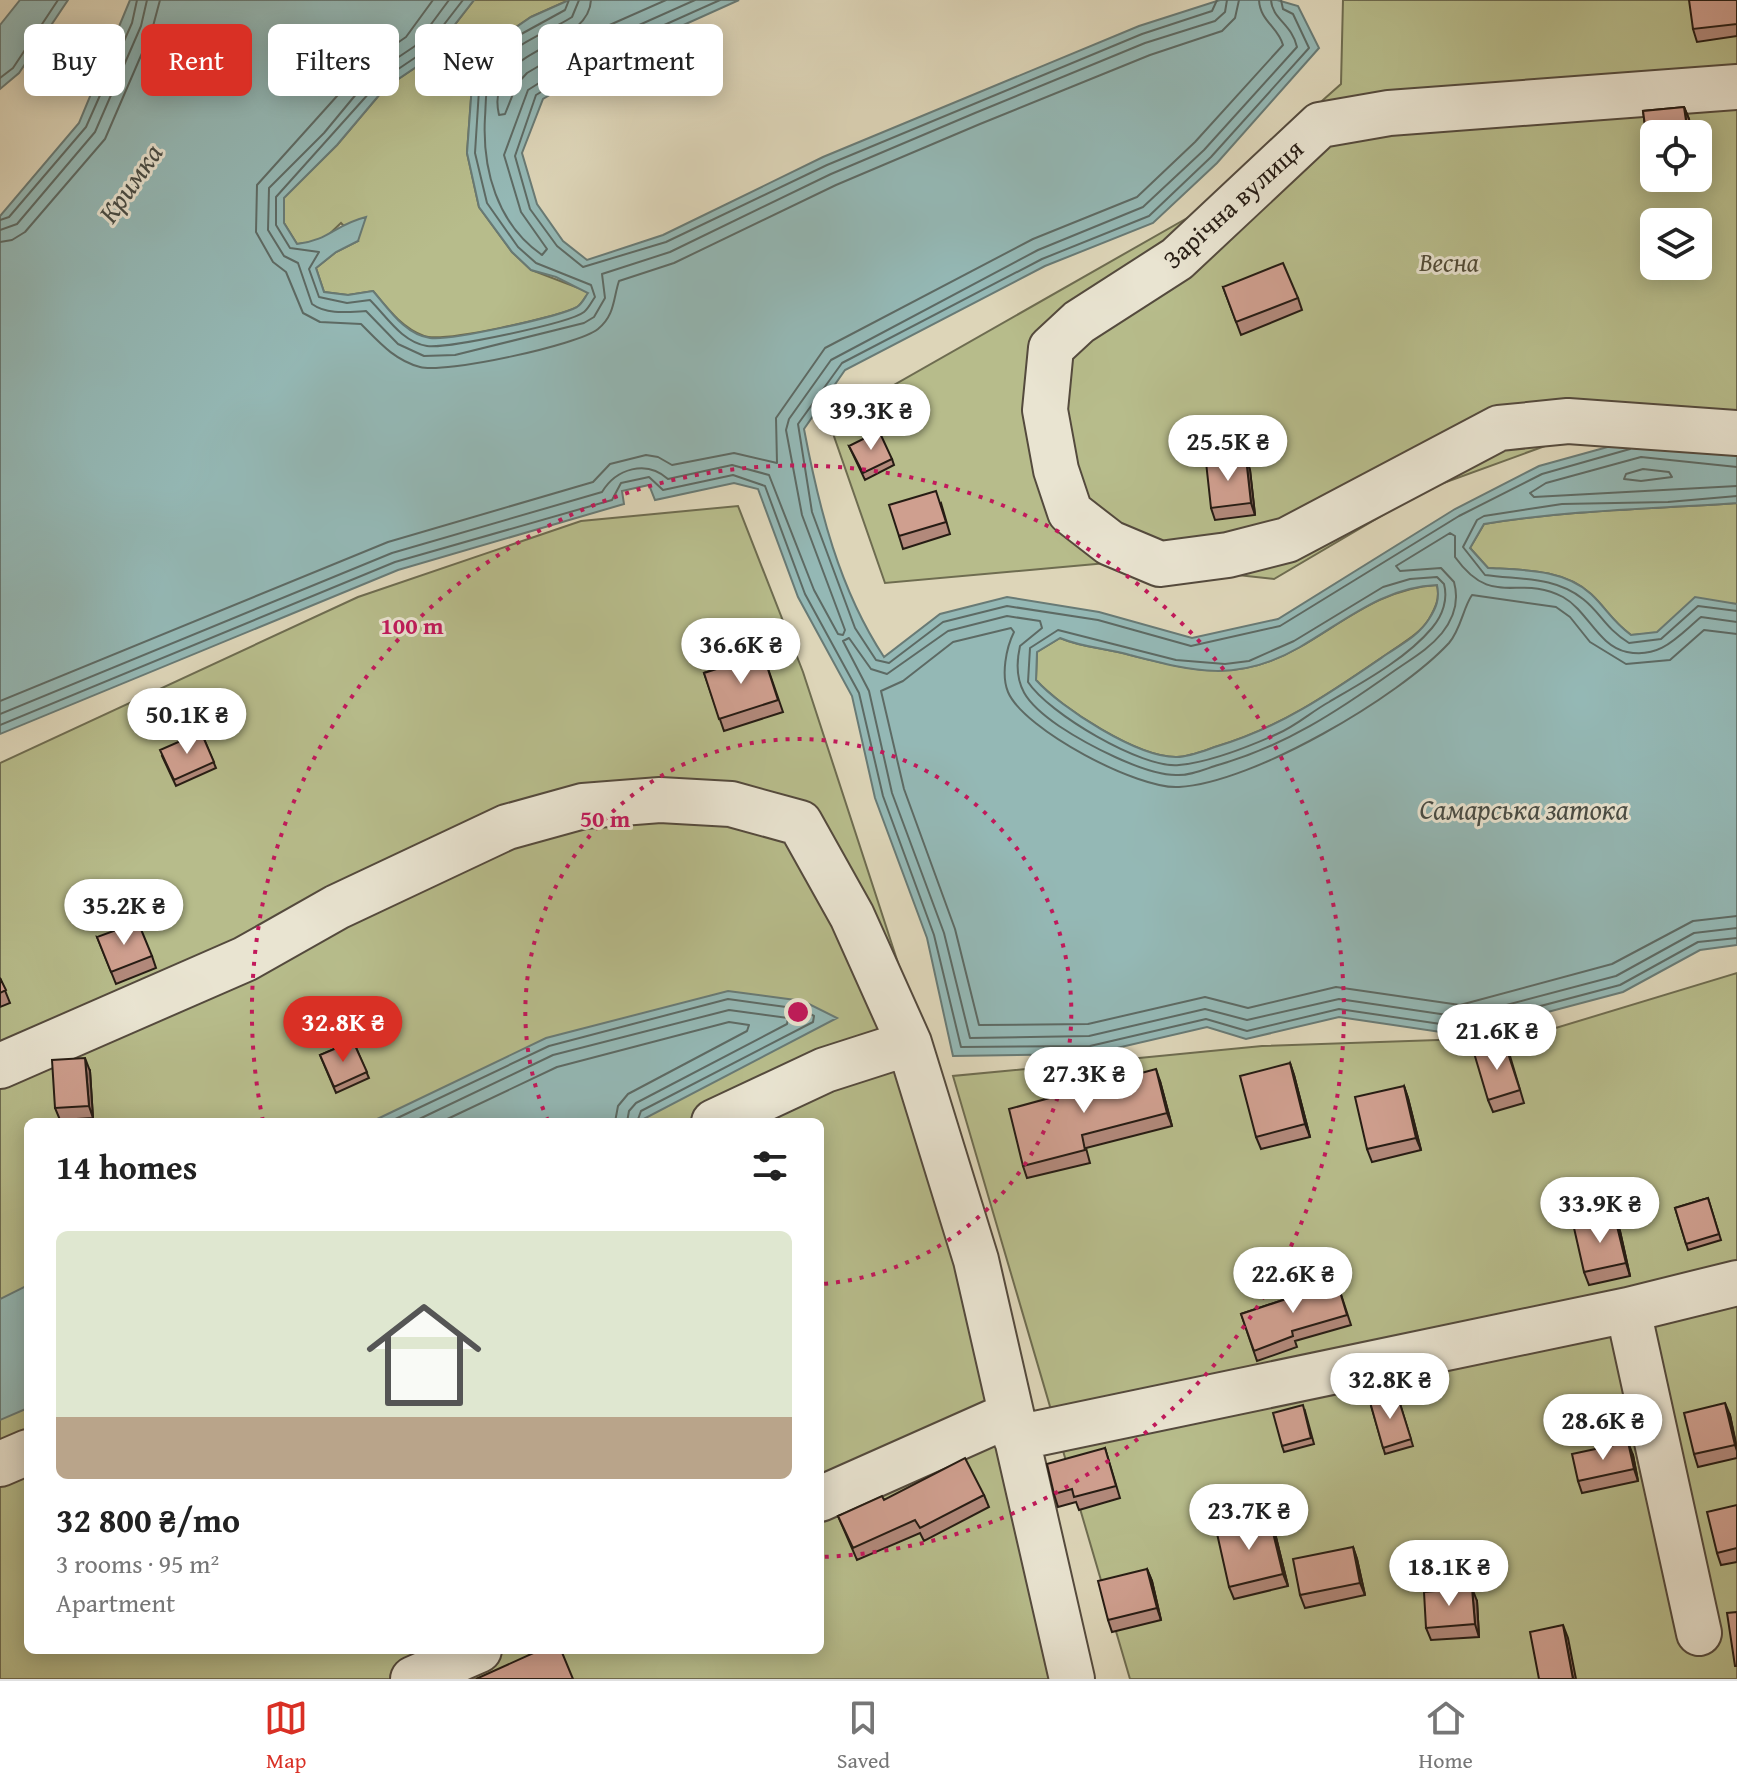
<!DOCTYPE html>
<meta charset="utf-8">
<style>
body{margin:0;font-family:"Gentium Book Plus",serif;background:#f6f6f6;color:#222;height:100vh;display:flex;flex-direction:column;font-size:30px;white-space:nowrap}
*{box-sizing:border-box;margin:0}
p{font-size:26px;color:#767676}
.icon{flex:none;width:44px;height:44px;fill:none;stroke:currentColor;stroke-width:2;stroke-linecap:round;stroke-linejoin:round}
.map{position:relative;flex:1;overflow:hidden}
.sheet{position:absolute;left:24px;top:1118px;width:800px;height:536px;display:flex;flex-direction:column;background:#fff;border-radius:12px;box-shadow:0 4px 20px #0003}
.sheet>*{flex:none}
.banner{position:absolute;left:24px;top:24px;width:800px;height:72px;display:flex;gap:16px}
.controls{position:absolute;left:1640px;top:120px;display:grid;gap:16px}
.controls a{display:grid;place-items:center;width:72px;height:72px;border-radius:12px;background:#fff;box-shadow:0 4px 20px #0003;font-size:40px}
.price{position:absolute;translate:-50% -68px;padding:0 18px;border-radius:28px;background:#fff;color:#222;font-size:26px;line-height:52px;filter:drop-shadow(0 2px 4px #0008)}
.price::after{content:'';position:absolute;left:50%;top:48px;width:24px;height:18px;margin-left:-12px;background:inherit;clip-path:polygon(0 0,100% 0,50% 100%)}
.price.selected{background:#d93025;color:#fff}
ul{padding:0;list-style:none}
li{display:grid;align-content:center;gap:16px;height:424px;padding:0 32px}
li span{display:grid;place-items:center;height:248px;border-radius:12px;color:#555}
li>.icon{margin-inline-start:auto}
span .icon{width:144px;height:144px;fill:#fffc;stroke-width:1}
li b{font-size:34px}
h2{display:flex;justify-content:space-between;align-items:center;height:96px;padding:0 32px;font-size:34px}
.tag{padding:0 28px;border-radius:12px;background:#fff;box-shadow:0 4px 20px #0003;font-size:28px;line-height:72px}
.tag.selected{background:#d93025;color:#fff}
.menu{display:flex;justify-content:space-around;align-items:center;height:112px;border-top:2px solid #e0e0e0;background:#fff;font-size:22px;color:#767676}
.menu a{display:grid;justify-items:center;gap:4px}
.menu .selected{color:#d93025}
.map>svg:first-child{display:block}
</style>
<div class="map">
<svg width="1737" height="1679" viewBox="0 0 1737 1679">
<rect width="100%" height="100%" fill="#ddd5b8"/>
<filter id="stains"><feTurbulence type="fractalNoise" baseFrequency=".0025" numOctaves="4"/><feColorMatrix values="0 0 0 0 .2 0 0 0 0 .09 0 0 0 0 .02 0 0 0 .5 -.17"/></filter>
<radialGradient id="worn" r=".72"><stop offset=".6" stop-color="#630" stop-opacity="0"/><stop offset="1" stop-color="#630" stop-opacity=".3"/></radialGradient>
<path fill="#b7bc8b" stroke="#6e6c50" stroke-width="2" fill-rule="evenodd" d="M 474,0 L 569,0 L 531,17 L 509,32 L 473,71 L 467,153 L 479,207 L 512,252 L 531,270 L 589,292 C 585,297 582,304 577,307 C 559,317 442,343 424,336 C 402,328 388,309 373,291 L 348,295 L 324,292 L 316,268 L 336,252 L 358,241 L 341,223 L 322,241 L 297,244 L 284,223 L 284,197 L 337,145 L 385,88 L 428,59 Z
M 1343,0 L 1737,0 L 1737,424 L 1622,418 L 1427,489 L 1274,579 L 1118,562 L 885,583 L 829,422 L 1196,213 L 1341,84 ZM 1654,134 L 1698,134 L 1698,178 L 1654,178 ZM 1654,222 L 1698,222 L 1698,266 L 1654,266 Z
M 1737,503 L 1737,604 L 1721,603 L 1657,633 L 1631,635 C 1611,620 1607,609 1591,594 C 1564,569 1523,570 1488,568 L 1470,548 L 1484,524 C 1568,510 1653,509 1737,503 Z
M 738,506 L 803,672 L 915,1015 L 1092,1679 L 0,1679 L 0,763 L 358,597 L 581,521 ZM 28,1122 L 820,1122 L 820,1650 L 28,1650 Z
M 1437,585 C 1440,598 1436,607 1429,619 C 1419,635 1402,643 1387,654 C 1333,691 1282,727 1218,746 C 1206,750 1190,757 1177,757 C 1139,758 1061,708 1036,680 L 1037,652 L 1060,638 C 1083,648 1106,648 1130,655 C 1195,671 1238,683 1300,647 C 1345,621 1383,588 1437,585 Z
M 1737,973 L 1737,1679 L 1130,1679 L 953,1076 L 1262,1046 L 1526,1037 Z"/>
<path fill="#94b8b5" stroke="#687a75" stroke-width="2" fill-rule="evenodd" d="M 20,0 L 68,0 L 19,73 L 0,89 L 0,25 Z
M 130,0 L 474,0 L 428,59 L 385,88 L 337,145 L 284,198 L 284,223 L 297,244 C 330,240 334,225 366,217 L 358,241 L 336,252 L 316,268 L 324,292 L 348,295 L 373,291 C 388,308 405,335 430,338 C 450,341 558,317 577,307 C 582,304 585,297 588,293 L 556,277 L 531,270 L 512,252 L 479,207 L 467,153 L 473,71 L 509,32 L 531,17 L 569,0 L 739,0 L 619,54 L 543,99 L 522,153 L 537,204 L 563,241 L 587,260 L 663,235 L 823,157 L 1139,26 L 1220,0 L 1277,0 L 1298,6 L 1319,48 L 1217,163 L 1153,223 L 1045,266 L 845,370 L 804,429 C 819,508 839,589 884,657 L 940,614 L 1007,597 L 1099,612 L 1192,638 L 1278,619 L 1455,509 L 1539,466 L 1640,438 L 1737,449 L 1737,503 C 1653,509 1568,510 1484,524 L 1470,548 L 1488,568 C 1523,570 1564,569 1591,594 C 1607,609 1611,620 1631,635 L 1657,632 L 1695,597 L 1737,604 L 1737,945 L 1700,950 L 1623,992 L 1461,1035 L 1339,1017 L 1246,1039 L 1207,1027 L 1091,1054 L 953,1056 L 927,938 L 875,798 L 852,696 L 798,597 L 758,489 L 734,483 L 655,500 L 649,485 L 622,491 L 624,504 L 398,570 L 0,734 L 0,216 L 79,123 ZM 1437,585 C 1440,599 1436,608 1429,619 C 1419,635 1402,644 1387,654 C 1333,691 1282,727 1218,746 C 1206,750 1190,757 1177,757 C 1138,758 1061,708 1036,680 L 1037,652 L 1060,638 C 1084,648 1106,648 1130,655 C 1195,672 1238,683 1300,647 C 1345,621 1383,587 1437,585 Z
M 728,991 L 803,1001 L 837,1018 L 638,1122 L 371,1122 L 546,1038 Z
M 28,1285 L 28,1408 L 0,1420 L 0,1299 Z"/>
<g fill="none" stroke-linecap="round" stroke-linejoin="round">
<path stroke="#5d6a64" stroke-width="2" d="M 433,0 L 406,37 L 364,66 L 257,185 L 256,232 L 273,262 L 286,272 L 303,313 L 320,322 L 361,324 C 379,342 394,360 420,367 C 444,374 578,345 598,329 C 615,315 613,299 619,281 L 674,263 L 836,185 L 980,124 L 1150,55 L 1222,31 L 1235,18 L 1239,0
M 449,0 L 415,46 L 372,75 L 324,133 L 269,188 L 268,230 L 284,256 L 298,263 L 312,304 C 327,315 348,312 366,311 L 398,344 L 424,356 L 455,355 L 584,323 L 594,317 L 605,298 L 602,274 L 670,252 L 831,174 L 975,113 L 1145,43 L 1215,21 L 1225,12 L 1227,0
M 463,0 L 422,53 L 379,82 L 276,197 L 276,225 L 290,248 L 319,252 L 309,269 L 319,297 L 347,303 L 370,300 C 387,317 402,342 427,346 C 447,349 570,323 584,312 C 589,308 592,301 595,297 L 591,285 L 536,263 L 518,247 L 487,203 L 475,153 L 480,74 L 514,38 L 565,10 L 569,0
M 579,0 L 572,17 C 546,34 502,46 489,80 C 485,91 486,106 485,117 C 482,169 497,224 542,255 L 547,249 L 521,212 L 504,155 L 528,90 L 610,38 L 695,0
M 591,0 C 589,50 483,46 499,115 L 505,114 L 517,84 L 527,73 L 605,27 L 666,0
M 720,0 L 615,47 L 536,95 L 515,156 L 530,209 L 557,246 L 583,267 L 666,242 L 827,165 L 1142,34 L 1212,11 L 1217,0
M 1281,0 L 1283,9 L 1293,14 L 1309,48 L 1211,157 L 1149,216 L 1042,259 L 842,363 L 798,424 L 812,512 L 855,628 L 876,660 L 889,663 L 943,622 L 1007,606 L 1098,620 L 1191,646 L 1280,626 L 1459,516 L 1542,474 L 1630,449
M 0,78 L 13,68 L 58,0
M 0,220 L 9,217 L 86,127 L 132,23 L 137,0
M 0,230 L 17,224 L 95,132 L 141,26 L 147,0
M 0,242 L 12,240 L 25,232 L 105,139 L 152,30 L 160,0
M 1737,467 L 1641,457 L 1546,483 L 1530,493 L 1534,497 L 1737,486
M 1643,469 L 1669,472 L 1672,477 L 1641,481 L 1624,479 L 1626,474 Z
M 1737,496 L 1668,502 L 1562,504 L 1484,516 L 1477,520 L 1463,547 L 1485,575 C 1520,580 1554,576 1583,599 C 1601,613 1605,628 1629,643 L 1661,639 L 1698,606 L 1737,611
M 1437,577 L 1444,584 C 1448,599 1443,615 1432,628 C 1406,659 1363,682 1329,702 C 1311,712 1296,726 1277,734 C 1248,747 1211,762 1179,765 C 1142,769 1048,713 1028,682 L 1030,648 L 1058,630 L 1176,660 L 1225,664 L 1249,661 L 1294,641 L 1383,587 L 1410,579 Z
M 1737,622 L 1701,617 C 1678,636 1661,659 1627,652 C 1598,646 1588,611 1563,597 C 1518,573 1493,610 1455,557 L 1455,536 L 1450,533 L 1396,566 L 1400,571 L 1441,568 L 1454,582 C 1459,600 1454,618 1442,633 C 1429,649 1411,659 1394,671 C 1338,711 1285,746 1218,765 C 1205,769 1190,776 1176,775 C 1144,775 1086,744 1059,726 C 1027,704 1011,686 1020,646 L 1042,628 L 1040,621 L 1007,616 L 948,631 L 887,674 L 871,669 L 849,638 L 843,641 L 869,691 L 892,793 L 944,933 L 970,1038 L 1089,1036 L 1205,1009 L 1247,1020 L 1339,999 L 1461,1017 L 1616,976 L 1694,933 L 1737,928
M 1737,634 L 1704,630 L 1670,660 L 1626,664 L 1590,642 L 1570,617 L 1556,607 L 1472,595 C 1463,608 1461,629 1449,643 C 1399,697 1253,783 1179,787 C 1139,790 1024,730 1008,692 C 1001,675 1006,648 1014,632 L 1011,628 L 953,642 L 903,681 L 881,691 L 904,789 L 955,929 L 979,1025 L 1088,1024 L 1205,997 L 1248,1008 L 1336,987 L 1460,1005 L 1612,964 L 1693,921 L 1737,916
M 0,701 L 388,542 L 593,482 L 610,464 L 646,455 L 658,457 L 672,465 L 734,453 L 777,463 L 776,418 L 825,348 L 1033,239 L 1137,197 L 1195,142 L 1283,45 C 1278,27 1260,21 1259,0
M 0,714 L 392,553 L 602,492 C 616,469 646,459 668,479 L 732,465 L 769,475 L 814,590 L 838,634 L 843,635 L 845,630 L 802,515 L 786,430 L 789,419 L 831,360 L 1038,250 L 1143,207 L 1204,150 L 1297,47 C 1292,24 1272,19 1271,0
M 0,725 L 395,562 L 612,500 L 621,483 L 649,477 L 663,490 L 733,475 L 765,486 L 805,594 L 859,693 L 883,796 L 934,935 L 961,1047 L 1090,1046 L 1206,1019 L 1247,1031 L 1339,1009 L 1461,1027 L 1620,985 L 1698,942 L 1737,938
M 389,1122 L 549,1046 L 728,999 L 801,1009 L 814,1016 L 813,1022 L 641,1111 L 637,1122
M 413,1122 L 553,1055 L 729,1010 L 788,1018 L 787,1024 L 636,1103 L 629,1111 L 627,1122
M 441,1122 L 557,1067 L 729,1022 L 749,1025 L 747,1031 L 628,1094 L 618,1106 L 615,1122"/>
<g stroke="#544a3d" stroke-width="48">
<path id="minor" d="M 1737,87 L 1389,113 L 1320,125 L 1177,259 L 1079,322 L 1051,348 L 1045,410 L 1056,470 L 1070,512 L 1110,543 L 1160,564 L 1228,555 L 1287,540 L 1499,428 L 1568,421 L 1737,433
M 0,1066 L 245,959 L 337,907 L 507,827 L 583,806 L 660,800 L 731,804 L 800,823 L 852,916 L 909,1043 L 976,1260 L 1072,1679
M 714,1122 L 825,1070 L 909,1043
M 1628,1310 L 1699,1633
M 1016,1438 L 1628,1310 L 1737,1283
M 0,1464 L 28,1452
M 820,1499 L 1009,1415
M 413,1679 L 479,1650"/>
</g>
<use href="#minor" stroke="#e9e4d1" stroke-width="44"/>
</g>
<path fill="#b2897b" stroke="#261c14" stroke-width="2" d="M 1737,0 L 1737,36 L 1697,42 L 1693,29 Z
M 1684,107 L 1689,119 L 1691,134 L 1654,134 L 1654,160 L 1652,160 L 1648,148 L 1643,111 Z
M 1223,287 L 1298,298 L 1302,310 L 1241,335 Z
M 849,446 L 892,459 L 894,465 L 865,480 Z
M 1246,458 L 1250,470 L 1255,515 L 1215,520 L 1211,508 Z
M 941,503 L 950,534 L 903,549 L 899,536 Z
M 763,654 L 783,712 L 724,731 L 704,673 Z
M 201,732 L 216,768 L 176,786 L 162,756 Z
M 97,937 L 152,956 L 156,968 L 116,984 Z
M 0,978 L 10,1003 L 0,1007 Z
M 353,1041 L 369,1078 L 336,1093 L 320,1055 Z
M 1510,1056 L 1524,1103 L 1493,1112 L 1488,1100 Z
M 1290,1063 L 1294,1075 L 1310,1137 L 1261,1149 L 1256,1137 Z
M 90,1071 L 93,1118 L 60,1120 L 55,1108 Z
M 1160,1081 L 1172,1126 L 1086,1148 L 1090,1163 L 1027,1178 L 1023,1166 Z
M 1404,1086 L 1408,1098 L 1421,1150 L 1372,1162 L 1367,1149 Z
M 1708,1198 L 1721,1240 L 1688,1250 L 1675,1208 Z
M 1615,1218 L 1620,1231 L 1630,1276 L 1589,1285 L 1584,1272 Z
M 1337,1282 L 1351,1325 L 1295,1341 L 1297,1347 L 1257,1361 L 1241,1314 Z
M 1397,1394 L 1413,1446 L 1385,1454 L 1370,1402 Z
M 1305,1411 L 1314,1444 L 1284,1452 L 1282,1446 Z
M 1730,1415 L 1737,1448 L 1737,1458 L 1698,1467 L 1694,1454 Z
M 1105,1448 L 1120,1498 L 1079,1510 L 1076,1502 L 1058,1507 L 1054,1494 Z
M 1633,1455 L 1638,1481 L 1582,1493 L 1578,1481 Z
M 984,1495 L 989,1507 L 924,1541 L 920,1533 L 857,1560 L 838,1516 L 884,1500 Z
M 1737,1505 L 1737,1562 L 1721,1565 L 1717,1553 Z
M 1274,1529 L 1288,1586 L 1234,1599 L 1229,1587 Z
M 1353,1547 L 1357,1559 L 1365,1595 L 1305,1608 L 1300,1595 Z
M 1147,1569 L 1152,1581 L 1161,1620 L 1112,1632 L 1108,1620 Z
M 1477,1601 L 1479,1637 L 1431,1640 L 1426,1628 Z"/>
<path fill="#916f64" stroke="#261c14" stroke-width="2" d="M 1684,107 L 1689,119 L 1691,134 L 1688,134 Z
M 1246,458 L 1250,470 L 1255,515 L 1251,503 Z
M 85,1058 L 90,1071 L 93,1118 L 89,1106 Z
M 1290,1063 L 1294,1075 L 1310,1137 L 1305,1124 Z
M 1156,1069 L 1160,1081 L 1172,1126 L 1167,1113 Z
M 1404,1086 L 1408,1098 L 1421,1150 L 1416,1138 Z
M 1615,1218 L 1620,1231 L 1630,1276 L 1626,1263 Z
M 1725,1403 L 1730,1415 L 1737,1451 L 1735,1445 Z
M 1628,1442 L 1633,1455 L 1638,1481 L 1634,1469 Z
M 1269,1516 L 1274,1529 L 1288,1586 L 1283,1574 Z
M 1353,1547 L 1357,1559 L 1365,1595 L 1360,1583 Z
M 1147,1569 L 1152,1581 L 1161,1620 L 1157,1608 Z
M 1472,1588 L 1477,1601 L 1479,1637 L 1475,1624 Z
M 1563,1625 L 1568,1638 L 1576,1679 L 1573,1679 Z"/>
<path fill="#cf9f8f" stroke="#261c14" stroke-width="2" d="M 1689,0 L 1737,0 L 1737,24 L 1693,29 Z
M 1684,107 L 1688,134 L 1654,134 L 1654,147 L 1648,148 L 1643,111 Z
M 1283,263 L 1298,298 L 1236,322 L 1223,287 Z
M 879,431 L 892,459 L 863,473 L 849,446 Z
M 1246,458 L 1251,503 L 1211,508 L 1206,462 Z
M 936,491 L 946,522 L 899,536 L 889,505 Z
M 763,654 L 778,700 L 719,719 L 704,673 Z
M 201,732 L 214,762 L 174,780 L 160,750 Z
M 138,922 L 152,956 L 111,972 L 97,937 Z
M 0,978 L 6,990 L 0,993 Z
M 353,1041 L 367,1072 L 334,1087 L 320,1055 Z
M 1505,1044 L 1520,1090 L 1488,1100 L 1474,1053 Z
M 85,1058 L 89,1106 L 55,1108 L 52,1060 Z
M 1290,1063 L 1305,1124 L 1256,1137 L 1240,1076 Z
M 1156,1069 L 1167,1113 L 1082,1135 L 1085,1150 L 1023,1166 L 1009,1109 Z
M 1404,1086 L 1416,1138 L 1367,1149 L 1355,1097 Z
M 1708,1198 L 1719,1234 L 1686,1244 L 1675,1208 Z
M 1615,1218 L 1626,1263 L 1584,1272 L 1574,1228 Z
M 1337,1282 L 1347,1315 L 1292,1331 L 1293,1336 L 1254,1351 L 1241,1314 Z
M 1397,1394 L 1411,1439 L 1383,1448 L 1370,1402 Z
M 1725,1403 L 1735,1445 L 1694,1454 L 1684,1413 Z
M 1303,1405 L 1311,1438 L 1282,1446 L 1273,1413 Z
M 1628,1442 L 1634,1469 L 1578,1481 L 1572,1454 Z
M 1105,1448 L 1116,1486 L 1074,1497 L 1072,1489 L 1054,1494 L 1047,1464 Z
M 965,1458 L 984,1495 L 920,1528 L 915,1520 L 853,1548 L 838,1516 L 882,1496 L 884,1500 Z
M 1737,1505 L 1737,1548 L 1717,1553 L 1707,1512 Z
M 1269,1516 L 1283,1574 L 1229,1587 L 1216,1529 Z
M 1353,1547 L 1360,1583 L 1300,1595 L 1293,1559 Z
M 1147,1569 L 1157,1608 L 1108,1620 L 1098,1581 Z
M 1472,1588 L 1475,1624 L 1426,1628 L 1424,1592 Z
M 1737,1612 L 1737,1666 L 1735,1666 L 1727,1613 Z
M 1563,1625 L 1573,1679 L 1539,1679 L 1530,1632 Z
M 540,1650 L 561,1650 L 573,1679 L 476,1679 Z"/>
<g fill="none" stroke="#c2185b" stroke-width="4" stroke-dasharray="4 8">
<path d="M548 1121A273 273 0 1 1 822 1284"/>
<path d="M263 1121A546 546 0 1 1 822 1557"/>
</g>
<g text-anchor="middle" stroke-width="6" stroke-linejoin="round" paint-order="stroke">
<g font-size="26" fill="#261c14" stroke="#e9e4d1">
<text transform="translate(1233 204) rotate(-42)" y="9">Зарічна вулиця</text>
</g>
<g font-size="26" font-style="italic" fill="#524c38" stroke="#e9e4d1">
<text x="1449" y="271">Весна</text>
</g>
<g font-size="28" font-style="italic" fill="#474b44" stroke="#e9e4d1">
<text transform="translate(130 183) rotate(-55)" y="10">Кримка</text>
<text x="1524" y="819">Самарська затока</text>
</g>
</g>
<circle cx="798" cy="1012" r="12" fill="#c2185b" stroke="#e9e4d1" stroke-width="4"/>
<g font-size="24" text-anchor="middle" font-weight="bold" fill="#c2185b" stroke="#e9e4d1" stroke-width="6" stroke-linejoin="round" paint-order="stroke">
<text x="412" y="634">100 m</text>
<text x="605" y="827">50 m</text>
</g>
<rect width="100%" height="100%" filter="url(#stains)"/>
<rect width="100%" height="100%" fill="url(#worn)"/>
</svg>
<div class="controls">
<a><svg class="icon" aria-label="locate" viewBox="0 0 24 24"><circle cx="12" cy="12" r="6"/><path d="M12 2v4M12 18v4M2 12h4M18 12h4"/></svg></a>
<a><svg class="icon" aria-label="layers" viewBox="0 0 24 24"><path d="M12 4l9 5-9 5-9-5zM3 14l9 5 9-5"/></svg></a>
</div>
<b class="price" style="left:871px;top:452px">39.3K ₴</b>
<b class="price" style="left:1228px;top:483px">25.5K ₴</b>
<b class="price" style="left:741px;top:686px">36.6K ₴</b>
<b class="price" style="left:187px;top:756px">50.1K ₴</b>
<b class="price" style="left:124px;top:947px">35.2K ₴</b>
<b class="price selected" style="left:343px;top:1064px">32.8K ₴</b>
<b class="price" style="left:1497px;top:1072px">21.6K ₴</b>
<b class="price" style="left:1084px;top:1115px">27.3K ₴</b>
<b class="price" style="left:1600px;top:1245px">33.9K ₴</b>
<b class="price" style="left:1293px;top:1315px">22.6K ₴</b>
<b class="price" style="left:1390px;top:1421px">32.8K ₴</b>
<b class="price" style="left:1603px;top:1462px">28.6K ₴</b>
<b class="price" style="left:1249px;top:1552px">23.7K ₴</b>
<b class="price" style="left:1449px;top:1608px">18.1K ₴</b>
<div class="banner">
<a class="tag">Buy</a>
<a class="tag selected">Rent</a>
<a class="tag">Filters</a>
<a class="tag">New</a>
<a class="tag">Apartment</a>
</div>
<section class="sheet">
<h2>14 homes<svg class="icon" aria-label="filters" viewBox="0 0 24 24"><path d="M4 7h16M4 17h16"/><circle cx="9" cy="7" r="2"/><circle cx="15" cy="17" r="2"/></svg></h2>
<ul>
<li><span style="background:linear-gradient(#dfe7d0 75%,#b9a48a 0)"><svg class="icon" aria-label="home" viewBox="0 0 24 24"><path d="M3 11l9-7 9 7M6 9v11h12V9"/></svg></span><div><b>32 800 ₴/mo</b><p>3 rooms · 95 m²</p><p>Apartment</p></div></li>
</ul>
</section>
</div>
<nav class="menu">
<a class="selected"><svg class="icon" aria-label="map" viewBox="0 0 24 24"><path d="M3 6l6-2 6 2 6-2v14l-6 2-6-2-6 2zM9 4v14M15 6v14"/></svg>Map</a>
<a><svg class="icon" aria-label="saved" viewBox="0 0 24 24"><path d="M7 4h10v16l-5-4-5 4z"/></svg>Saved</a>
<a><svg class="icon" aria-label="home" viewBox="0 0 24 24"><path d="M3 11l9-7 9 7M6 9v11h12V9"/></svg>Home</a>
</nav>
